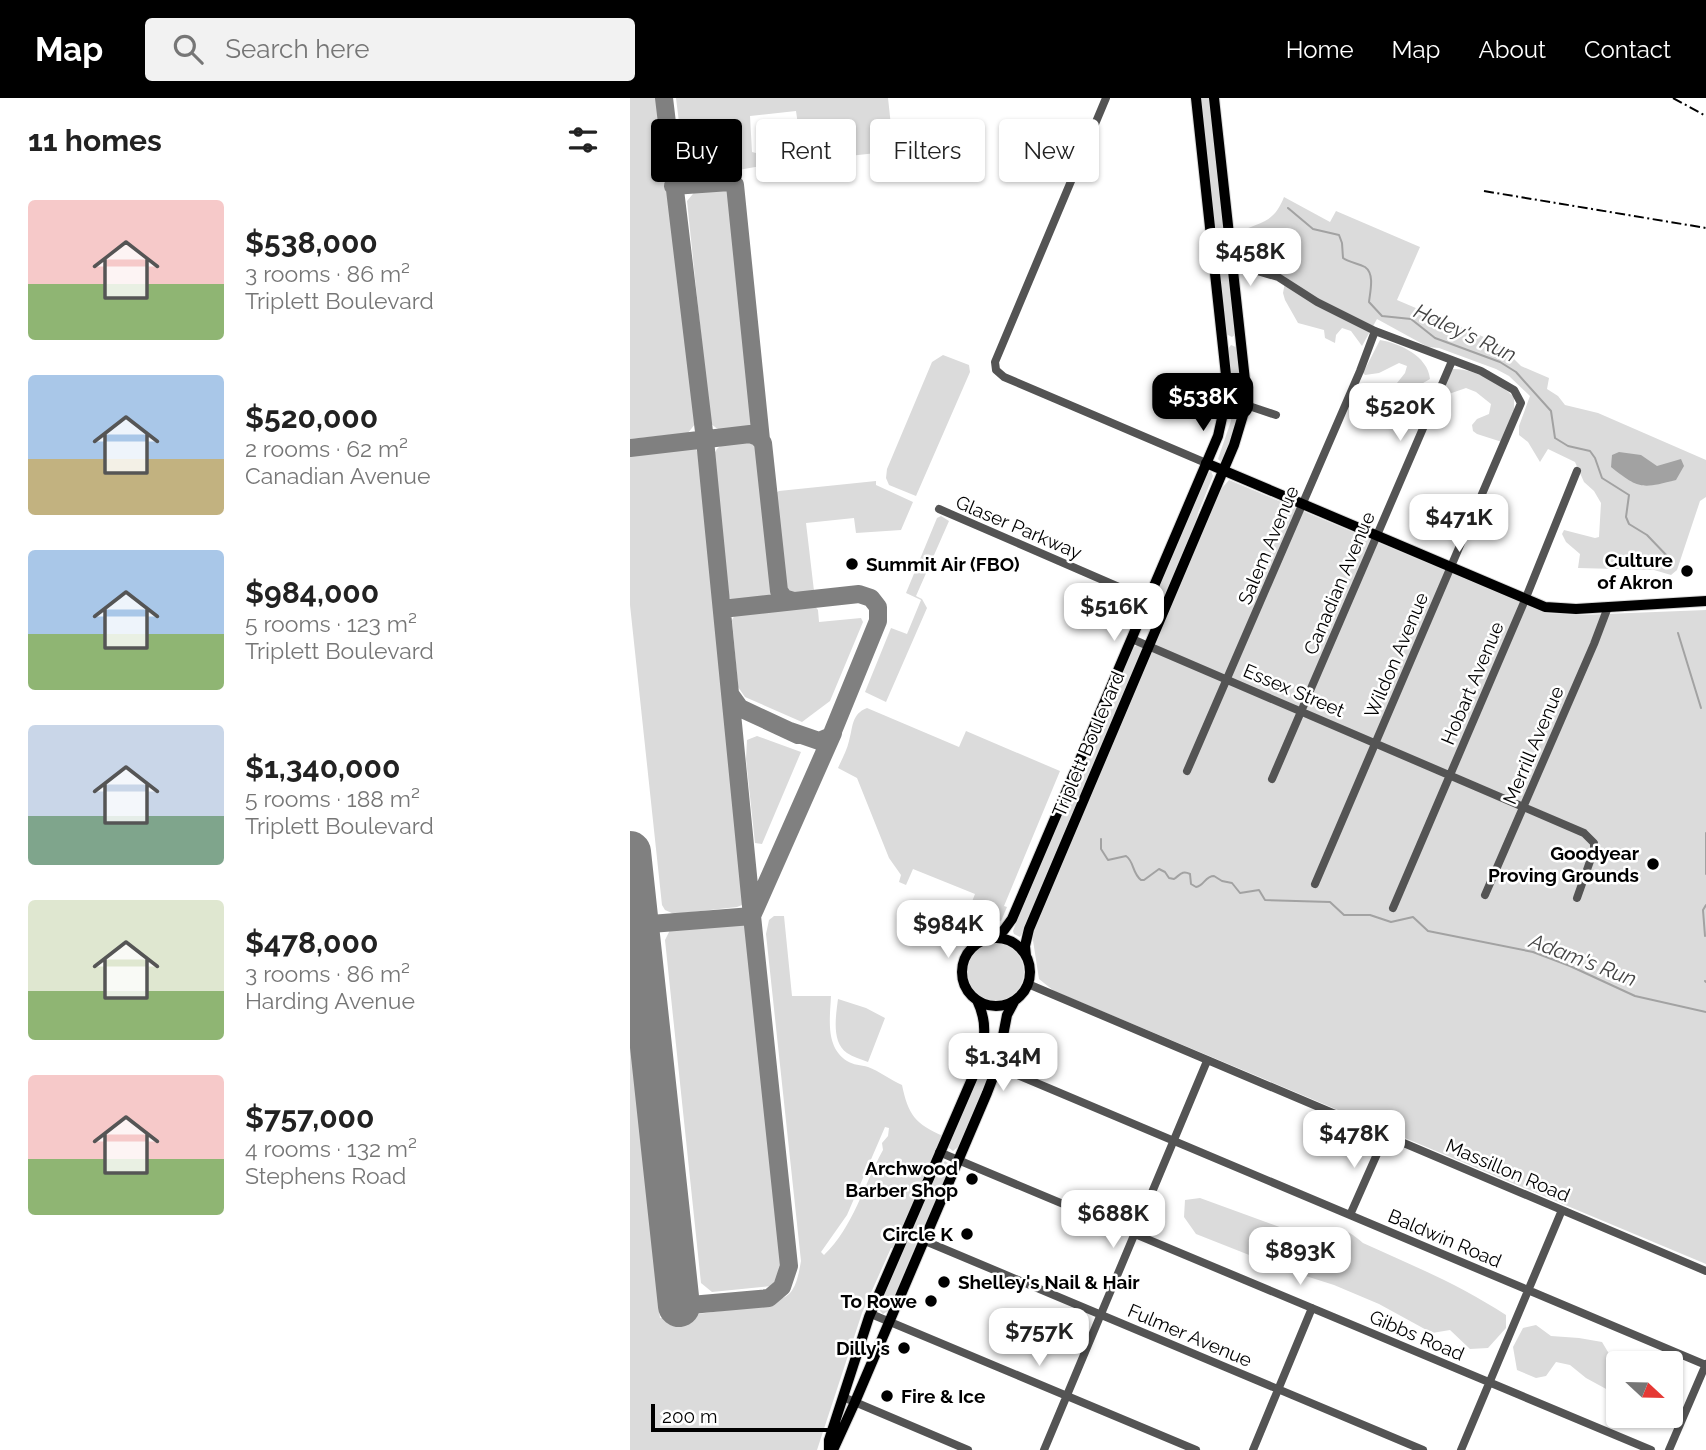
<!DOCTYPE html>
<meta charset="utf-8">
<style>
body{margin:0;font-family:Raleway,sans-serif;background:#f2f2f2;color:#222;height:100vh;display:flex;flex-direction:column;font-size:26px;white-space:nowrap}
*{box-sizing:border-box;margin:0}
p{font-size:23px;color:#767676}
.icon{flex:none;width:38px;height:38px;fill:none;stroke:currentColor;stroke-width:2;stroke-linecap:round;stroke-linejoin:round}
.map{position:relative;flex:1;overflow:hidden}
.details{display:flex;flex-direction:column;background:#fff;width:630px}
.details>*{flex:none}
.top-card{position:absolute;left:21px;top:21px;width:665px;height:63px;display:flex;gap:14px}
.needle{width:46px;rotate:112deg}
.controls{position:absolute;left:976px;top:1253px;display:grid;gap:14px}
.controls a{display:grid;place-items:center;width:77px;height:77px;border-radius:7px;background:#fff;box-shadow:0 2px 5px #0004;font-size:35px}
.scale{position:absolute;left:21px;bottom:18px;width:189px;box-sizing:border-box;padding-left:7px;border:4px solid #000;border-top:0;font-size:19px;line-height:24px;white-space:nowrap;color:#000;-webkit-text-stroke:5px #fff;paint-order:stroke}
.price{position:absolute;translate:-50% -60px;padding:0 16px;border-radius:14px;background:#fff;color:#222;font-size:23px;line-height:46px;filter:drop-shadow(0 2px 4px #0008)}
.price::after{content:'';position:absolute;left:50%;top:42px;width:21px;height:16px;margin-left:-10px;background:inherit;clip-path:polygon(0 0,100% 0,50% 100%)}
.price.current{background:#000;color:#fff}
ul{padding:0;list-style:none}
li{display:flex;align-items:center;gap:21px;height:175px;padding:0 28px}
li span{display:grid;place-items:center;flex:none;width:196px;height:140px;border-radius:7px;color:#555}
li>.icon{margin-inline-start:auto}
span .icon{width:84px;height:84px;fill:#fffc;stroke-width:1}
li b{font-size:30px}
h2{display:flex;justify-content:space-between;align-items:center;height:84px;padding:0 28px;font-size:30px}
.chip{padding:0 24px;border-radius:7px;background:#fff;box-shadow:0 2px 5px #0004;font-size:24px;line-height:63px}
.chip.current{background:#000;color:#fff}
header{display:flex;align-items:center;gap:42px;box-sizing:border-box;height:98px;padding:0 35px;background:#000;color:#fff}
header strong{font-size:33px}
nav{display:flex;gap:38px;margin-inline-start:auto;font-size:24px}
.search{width:490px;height:63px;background:#f2f2f2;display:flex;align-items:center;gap:18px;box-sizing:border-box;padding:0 24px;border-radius:7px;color:#767676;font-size:26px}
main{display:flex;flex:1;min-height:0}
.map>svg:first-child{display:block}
</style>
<header>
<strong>Map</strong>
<div class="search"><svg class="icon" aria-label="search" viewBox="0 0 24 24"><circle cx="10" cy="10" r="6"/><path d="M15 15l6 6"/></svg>Search here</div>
<nav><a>Home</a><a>Map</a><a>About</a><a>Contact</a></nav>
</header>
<main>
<section class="details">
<h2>11 homes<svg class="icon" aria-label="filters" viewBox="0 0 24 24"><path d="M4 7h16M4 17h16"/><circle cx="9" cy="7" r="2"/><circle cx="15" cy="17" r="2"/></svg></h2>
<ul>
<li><span style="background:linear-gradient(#f6c9c9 60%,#8fb573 0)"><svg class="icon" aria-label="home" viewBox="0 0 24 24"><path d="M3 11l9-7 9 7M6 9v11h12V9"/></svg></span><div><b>$538,000</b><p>3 rooms · 86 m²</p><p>Triplett Boulevard</p></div></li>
<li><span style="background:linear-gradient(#a9c7e8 60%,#c2b280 0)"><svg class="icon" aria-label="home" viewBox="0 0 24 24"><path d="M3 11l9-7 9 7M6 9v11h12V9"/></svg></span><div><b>$520,000</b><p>2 rooms · 62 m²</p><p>Canadian Avenue</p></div></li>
<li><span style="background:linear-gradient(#a9c7e8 60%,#8fb573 0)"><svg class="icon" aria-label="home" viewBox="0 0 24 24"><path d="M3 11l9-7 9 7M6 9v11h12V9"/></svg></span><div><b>$984,000</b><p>5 rooms · 123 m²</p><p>Triplett Boulevard</p></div></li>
<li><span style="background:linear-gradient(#c9d6e8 65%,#7fa58c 0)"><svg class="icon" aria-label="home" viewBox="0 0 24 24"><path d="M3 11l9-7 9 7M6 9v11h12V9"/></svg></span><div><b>$1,340,000</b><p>5 rooms · 188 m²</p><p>Triplett Boulevard</p></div></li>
<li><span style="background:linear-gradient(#dfe7d0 65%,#8fb573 0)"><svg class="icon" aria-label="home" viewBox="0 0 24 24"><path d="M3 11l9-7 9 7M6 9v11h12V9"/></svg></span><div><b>$478,000</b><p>3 rooms · 86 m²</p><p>Harding Avenue</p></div></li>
<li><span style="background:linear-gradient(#f6c9c9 60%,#8fb573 0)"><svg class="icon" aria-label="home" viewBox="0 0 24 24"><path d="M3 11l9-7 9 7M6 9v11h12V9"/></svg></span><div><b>$757,000</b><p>4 rooms · 132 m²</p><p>Stephens Road</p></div></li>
</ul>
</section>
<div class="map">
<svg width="1076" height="1352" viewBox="0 0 1076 1352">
<rect width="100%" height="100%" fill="#fff"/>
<path fill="#dbdbdb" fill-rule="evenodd" d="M 0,0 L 32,0 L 66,318 L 65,326 L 58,335 L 0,341 Z
M 46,0 L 258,0 L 262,37 L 256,54 L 163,64 L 169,34 L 166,13 L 120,18 L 122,54 L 130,56 L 133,64 L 131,68 L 63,80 L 55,73 Z
M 571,0 L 581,0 L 598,153 L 593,159 L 587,156 Z
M 94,88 L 101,93 L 104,102 L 126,323 L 123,330 C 107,332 90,338 80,324 L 57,103 L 67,91 Z
M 654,99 L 700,124 L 706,113 L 790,149 L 767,202 L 868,245 L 891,268 L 919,280 L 917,291 L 928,298 L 935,307 L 968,315 L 1076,362 L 1076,399 L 1070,403 L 1047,472 L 1041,477 L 1024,472 L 948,470 L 950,456 L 936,444 L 932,436 L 934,432 L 965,440 L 969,439 L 971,405 L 964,393 L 954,384 L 945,364 L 918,351 L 910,364 L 898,344 L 889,337 L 889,328 L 900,298 L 879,278 L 866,271 L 809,250 L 798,249 L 747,221 L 732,248 L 721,233 L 712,230 L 706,237 L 705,245 L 695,240 L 694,232 L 668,225 L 655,202 L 653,195 L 656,179 L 610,163 L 604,136 C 629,124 643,127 654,99 Z
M 593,167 L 598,168 L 606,236 L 602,239 L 596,236 L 589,171 Z
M 750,242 C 769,245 798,258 800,281 L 764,302 L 760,303 L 755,300 L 775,275 L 777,268 L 769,265 L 749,275 L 735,277 L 733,275 Z
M 601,247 L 608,250 C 612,293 614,326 591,364 L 588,361 L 601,323 L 601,282 L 598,251 Z
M 313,257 L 339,267 L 340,274 L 286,398 L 259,387 L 256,380 L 257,371 L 302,264 Z
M 823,271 C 843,270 871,286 884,299 L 884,316 L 872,344 L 847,336 L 843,333 L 842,327 L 847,321 L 859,316 L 861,306 L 846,294 L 836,290 L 813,298 L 810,296 Z
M 112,343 L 127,344 L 130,348 L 144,496 L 141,500 L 105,504 L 101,503 L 99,498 L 84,358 C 87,344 100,345 112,343 Z
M 61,349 L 66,351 L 71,362 L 117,799 L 112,807 L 107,809 L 44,816 L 35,812 L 32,807 L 0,507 L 0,355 Z
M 581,373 L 583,378 L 568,415 L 565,429 L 534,501 L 531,501 L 527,495 L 578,375 Z
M 599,382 L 916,515 L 950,517 L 1076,512 L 1076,1166 L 424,893 L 409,881 L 402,836 L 576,424 L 592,390 Z
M 246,383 L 246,387 L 283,404 L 271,432 L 226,435 L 224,420 L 176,425 L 184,493 L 181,495 L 156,496 L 153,492 L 144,396 L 149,393 Z
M 311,418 L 319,423 L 286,498 L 292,501 L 297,510 L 256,604 L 235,594 L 261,530 L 277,536 L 291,502 L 276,495 L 307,420 Z
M 180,507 L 184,507 L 188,512 L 189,524 L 231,520 L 233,524 L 200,603 L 172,624 L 115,599 L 108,589 L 102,522 L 106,515 Z
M 507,547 L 512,548 L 513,552 L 394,832 L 390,839 L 384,836 L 383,833 L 386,825 L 503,550 Z
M 237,610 L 329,649 L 336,633 L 430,673 L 374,808 L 377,809 L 371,823 L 356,824 L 351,817 L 339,811 L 345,796 L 283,771 L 276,787 L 269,784 L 271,777 L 259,760 L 227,680 L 208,670 C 212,661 217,652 219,643 C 223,630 221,616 237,610 Z
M 127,638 L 171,654 L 132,746 L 125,745 L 116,661 L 117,642 Z
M 144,818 L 154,818 L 162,898 L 201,898 C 200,920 195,949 217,963 C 223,967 231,967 238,969 C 249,973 261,982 272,987 C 278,1016 285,1026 313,1038 L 265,1151 L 261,1150 L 232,1215 L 187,1352 L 0,1352 L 0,937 L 30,1220 C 53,1217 148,1210 160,1195 C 167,1187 169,1174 171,1163 L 136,836 L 139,822 ZM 255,1029 L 259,1030 L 258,1038 L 252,1045 L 253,1052 C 233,1088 224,1128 194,1157 L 191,1154 L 217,1117 Z
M 105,824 L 113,824 L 118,830 L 120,836 L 155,1168 L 150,1182 L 141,1188 L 82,1194 L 71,1185 L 35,842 L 40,832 L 47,829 Z
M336 874a29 29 0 1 1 58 0a29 29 0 1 1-58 0Z
M 208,901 L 236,910 L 255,920 L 238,964 C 231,961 223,959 217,955 C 201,944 206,917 208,901 Z
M 354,968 L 360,972 L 357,982 L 328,1049 L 323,1053 L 318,1049 L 352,970 Z
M 315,1063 L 321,1067 L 319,1072 L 293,1133 L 286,1136 L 283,1132 L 309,1070 Z
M 570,1100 L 688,1143 C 706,1127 715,1129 733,1145 C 782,1167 830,1187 876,1217 L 876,1230 L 858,1250 L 840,1251 L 820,1232 L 802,1235 L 749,1206 L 704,1187 L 660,1173 L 566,1136 L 554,1119 L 555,1102 Z
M 282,1140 L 286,1146 L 258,1213 L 253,1216 L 248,1211 L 277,1145 Z
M 906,1227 L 921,1238 L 949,1240 L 972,1244 L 981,1259 L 992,1264 L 989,1265 L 989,1298 L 956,1280 L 940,1267 L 926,1264 L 916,1278 L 906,1280 L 887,1272 L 883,1249 L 893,1230 Z"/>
<path fill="#a2a2a2" d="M 989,354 L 1011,357 L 1027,368 L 1051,361 L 1054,368 L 1046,382 C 1011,391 1009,391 981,369 L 982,357 Z"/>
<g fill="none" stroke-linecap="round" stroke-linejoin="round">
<path stroke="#a2a2a2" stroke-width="2" d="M 658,110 L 683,131 L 709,137 L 712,145 L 713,160 C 720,165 728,165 735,169 C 745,176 740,194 739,204 L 752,218 L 781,221 L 805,240 L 870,264 L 886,274 L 921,313 L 925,340 L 938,348 L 960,353 L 965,360 L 972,380 L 999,397 L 996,419 L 999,426 L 1017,437 L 1040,461 L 1042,467
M 1048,535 L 1071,610
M 1076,735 L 1076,776
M 471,741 L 471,751 L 478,762 L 496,758 C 504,763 502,775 511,782 L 514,782 L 529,771 L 535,774 L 539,780 L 544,781 C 550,777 552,772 560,776 L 561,786 L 566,789 C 574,788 575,778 584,778 L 592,783 L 602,785 L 610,795 L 629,792 L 635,802 L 700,804 L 714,817 L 740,817 L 761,824 L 783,819 L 798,833 L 903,854 L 940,868 L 1005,898 L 1076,914
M 1075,838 L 1073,812 L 1076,807
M 1075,883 L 1076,884"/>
<path stroke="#808080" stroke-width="18" d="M 34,0 L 75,342 L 122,818 L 159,1168 L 152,1189 L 139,1200 L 49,1208
M 43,88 L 100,84 L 105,87 L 131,342
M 0,350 L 120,336 L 128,339 L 133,345 L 149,493 L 154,500 L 164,503
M 92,511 L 229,496 L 241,500 L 248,509 L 248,523 L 201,638 L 189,643 L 160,633
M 100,596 L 110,610 L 168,637
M 8,827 L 122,818 L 203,635"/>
<path stroke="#808080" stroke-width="42" d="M 0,754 L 49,1208"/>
<g stroke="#dbdbdb" stroke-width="12">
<path id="major" d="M 576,365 L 915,509 L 946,511 L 1076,503
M332 874a34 34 0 1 1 68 0a34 34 0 1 1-68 0Z
M 361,840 L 374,832 L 382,821 L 588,338 L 596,302 L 596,277 L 566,0
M 396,858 L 395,848 L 399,831 L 604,347 L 616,307 L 615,282 L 584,0
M 199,1352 L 199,1342 L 239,1219 L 345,974 C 353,947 360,929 347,902
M 203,1352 L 225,1304 L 357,995 L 367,969 L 377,917 L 385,902"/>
</g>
<path stroke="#545454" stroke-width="8" d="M 476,0 L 365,264 L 366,272 L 374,279 L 576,365
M 583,160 L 648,179 L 687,204 L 745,233 L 851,273 L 884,292 L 891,305 L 685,786
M 616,307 L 646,317
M 309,411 L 535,509
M 502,541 L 954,735 L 964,745 L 964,752 L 947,800
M 557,673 L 730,273 L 745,233
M 642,681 L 822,263
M 855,797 L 964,546 L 978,509
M 763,810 L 895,502 L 947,373
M 398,886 L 1076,1173
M 348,963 L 366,968 L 1076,1267
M 309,1054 L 1021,1352
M 720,1117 L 755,1038
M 276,1135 L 793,1352
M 241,1216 L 566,1352
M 213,1299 L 338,1352
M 414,1352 L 577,963
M 623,1352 L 682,1210
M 831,1352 L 932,1112
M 1039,1352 L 1076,1266"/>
<use href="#major" stroke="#000" stroke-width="10"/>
<path stroke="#000" stroke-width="2" stroke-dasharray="10 3.5 2 3.5" stroke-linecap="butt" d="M 1043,0 L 1076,18
M 854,93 L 1076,130"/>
</g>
<g fill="#000" stroke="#fff" stroke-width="2.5">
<circle cx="222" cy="466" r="7"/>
<circle cx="1057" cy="473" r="7"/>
<circle cx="1023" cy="766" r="7"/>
<circle cx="342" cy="1081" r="7"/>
<circle cx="337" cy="1136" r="7"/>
<circle cx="314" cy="1184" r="7"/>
<circle cx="301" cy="1203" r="7"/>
<circle cx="274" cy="1250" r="7"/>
<circle cx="257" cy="1298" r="7"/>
</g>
<g text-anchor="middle" stroke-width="5" stroke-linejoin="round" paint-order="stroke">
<g font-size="19" fill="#000" stroke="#fff">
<text transform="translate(389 429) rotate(23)" y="7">Glaser Parkway</text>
<text transform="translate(638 447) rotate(-67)" y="7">Salem Avenue</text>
<text transform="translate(709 485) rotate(-67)" y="7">Canadian Avenue</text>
<text transform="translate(766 557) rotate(-67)" y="7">Wildon Avenue</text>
<text transform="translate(842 585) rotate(-67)" y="7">Hobart Avenue</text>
<text transform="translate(664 592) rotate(23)" y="7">Essex Street</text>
<text transform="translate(458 646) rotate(-67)" y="7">Triplett Boulevard</text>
<text transform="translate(903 647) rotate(-67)" y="7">Merrill Avenue</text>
<text transform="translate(878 1072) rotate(23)" y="7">Massillon Road</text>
<text transform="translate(815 1140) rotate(23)" y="7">Baldwin Road</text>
<text transform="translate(560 1237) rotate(23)" y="7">Fulmer Avenue</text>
<text transform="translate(787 1237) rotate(23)" y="7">Gibbs Road</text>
</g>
<g font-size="19" font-weight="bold" fill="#000" stroke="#fff" text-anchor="end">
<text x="1043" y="469">Culture<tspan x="1043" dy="22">of Akron</tspan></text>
<text x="236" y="473" text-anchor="start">Summit Air (FBO)</text>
<text x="1009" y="762">Goodyear<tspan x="1009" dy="22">Proving Grounds</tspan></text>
<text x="328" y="1077">Archwood<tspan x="328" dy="22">Barber Shop</tspan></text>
<text x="323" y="1143">Circle K</text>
<text x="328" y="1191" text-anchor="start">Shelley's Nail &amp; Hair</text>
<text x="287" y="1210">To Rowe</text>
<text x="260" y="1257">Dilly's</text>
<text x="271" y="1305" text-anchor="start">Fire &amp; Ice</text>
</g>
<g font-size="21" font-style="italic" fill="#434343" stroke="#fff">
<text transform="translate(835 235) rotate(25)" y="7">Haley's Run</text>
<text transform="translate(953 862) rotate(21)" y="7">Adam's Run</text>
</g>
</g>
</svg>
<div class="controls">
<a><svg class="needle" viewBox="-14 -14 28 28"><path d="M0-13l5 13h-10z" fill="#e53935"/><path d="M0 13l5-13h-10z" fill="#767676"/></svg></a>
</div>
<div class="scale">200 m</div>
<b class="price" style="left:620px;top:190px">$458K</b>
<b class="price current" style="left:573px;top:335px">$538K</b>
<b class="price" style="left:770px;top:345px">$520K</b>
<b class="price" style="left:829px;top:456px">$471K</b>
<b class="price" style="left:484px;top:545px">$516K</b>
<b class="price" style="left:318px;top:862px">$984K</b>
<b class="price" style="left:373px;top:995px">$1.34M</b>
<b class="price" style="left:724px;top:1072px">$478K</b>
<b class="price" style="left:483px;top:1152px">$688K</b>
<b class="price" style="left:670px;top:1189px">$893K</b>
<b class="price" style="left:409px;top:1270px">$757K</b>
<div class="top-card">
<a class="chip current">Buy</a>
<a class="chip">Rent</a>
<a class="chip">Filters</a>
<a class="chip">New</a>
</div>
</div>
</main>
